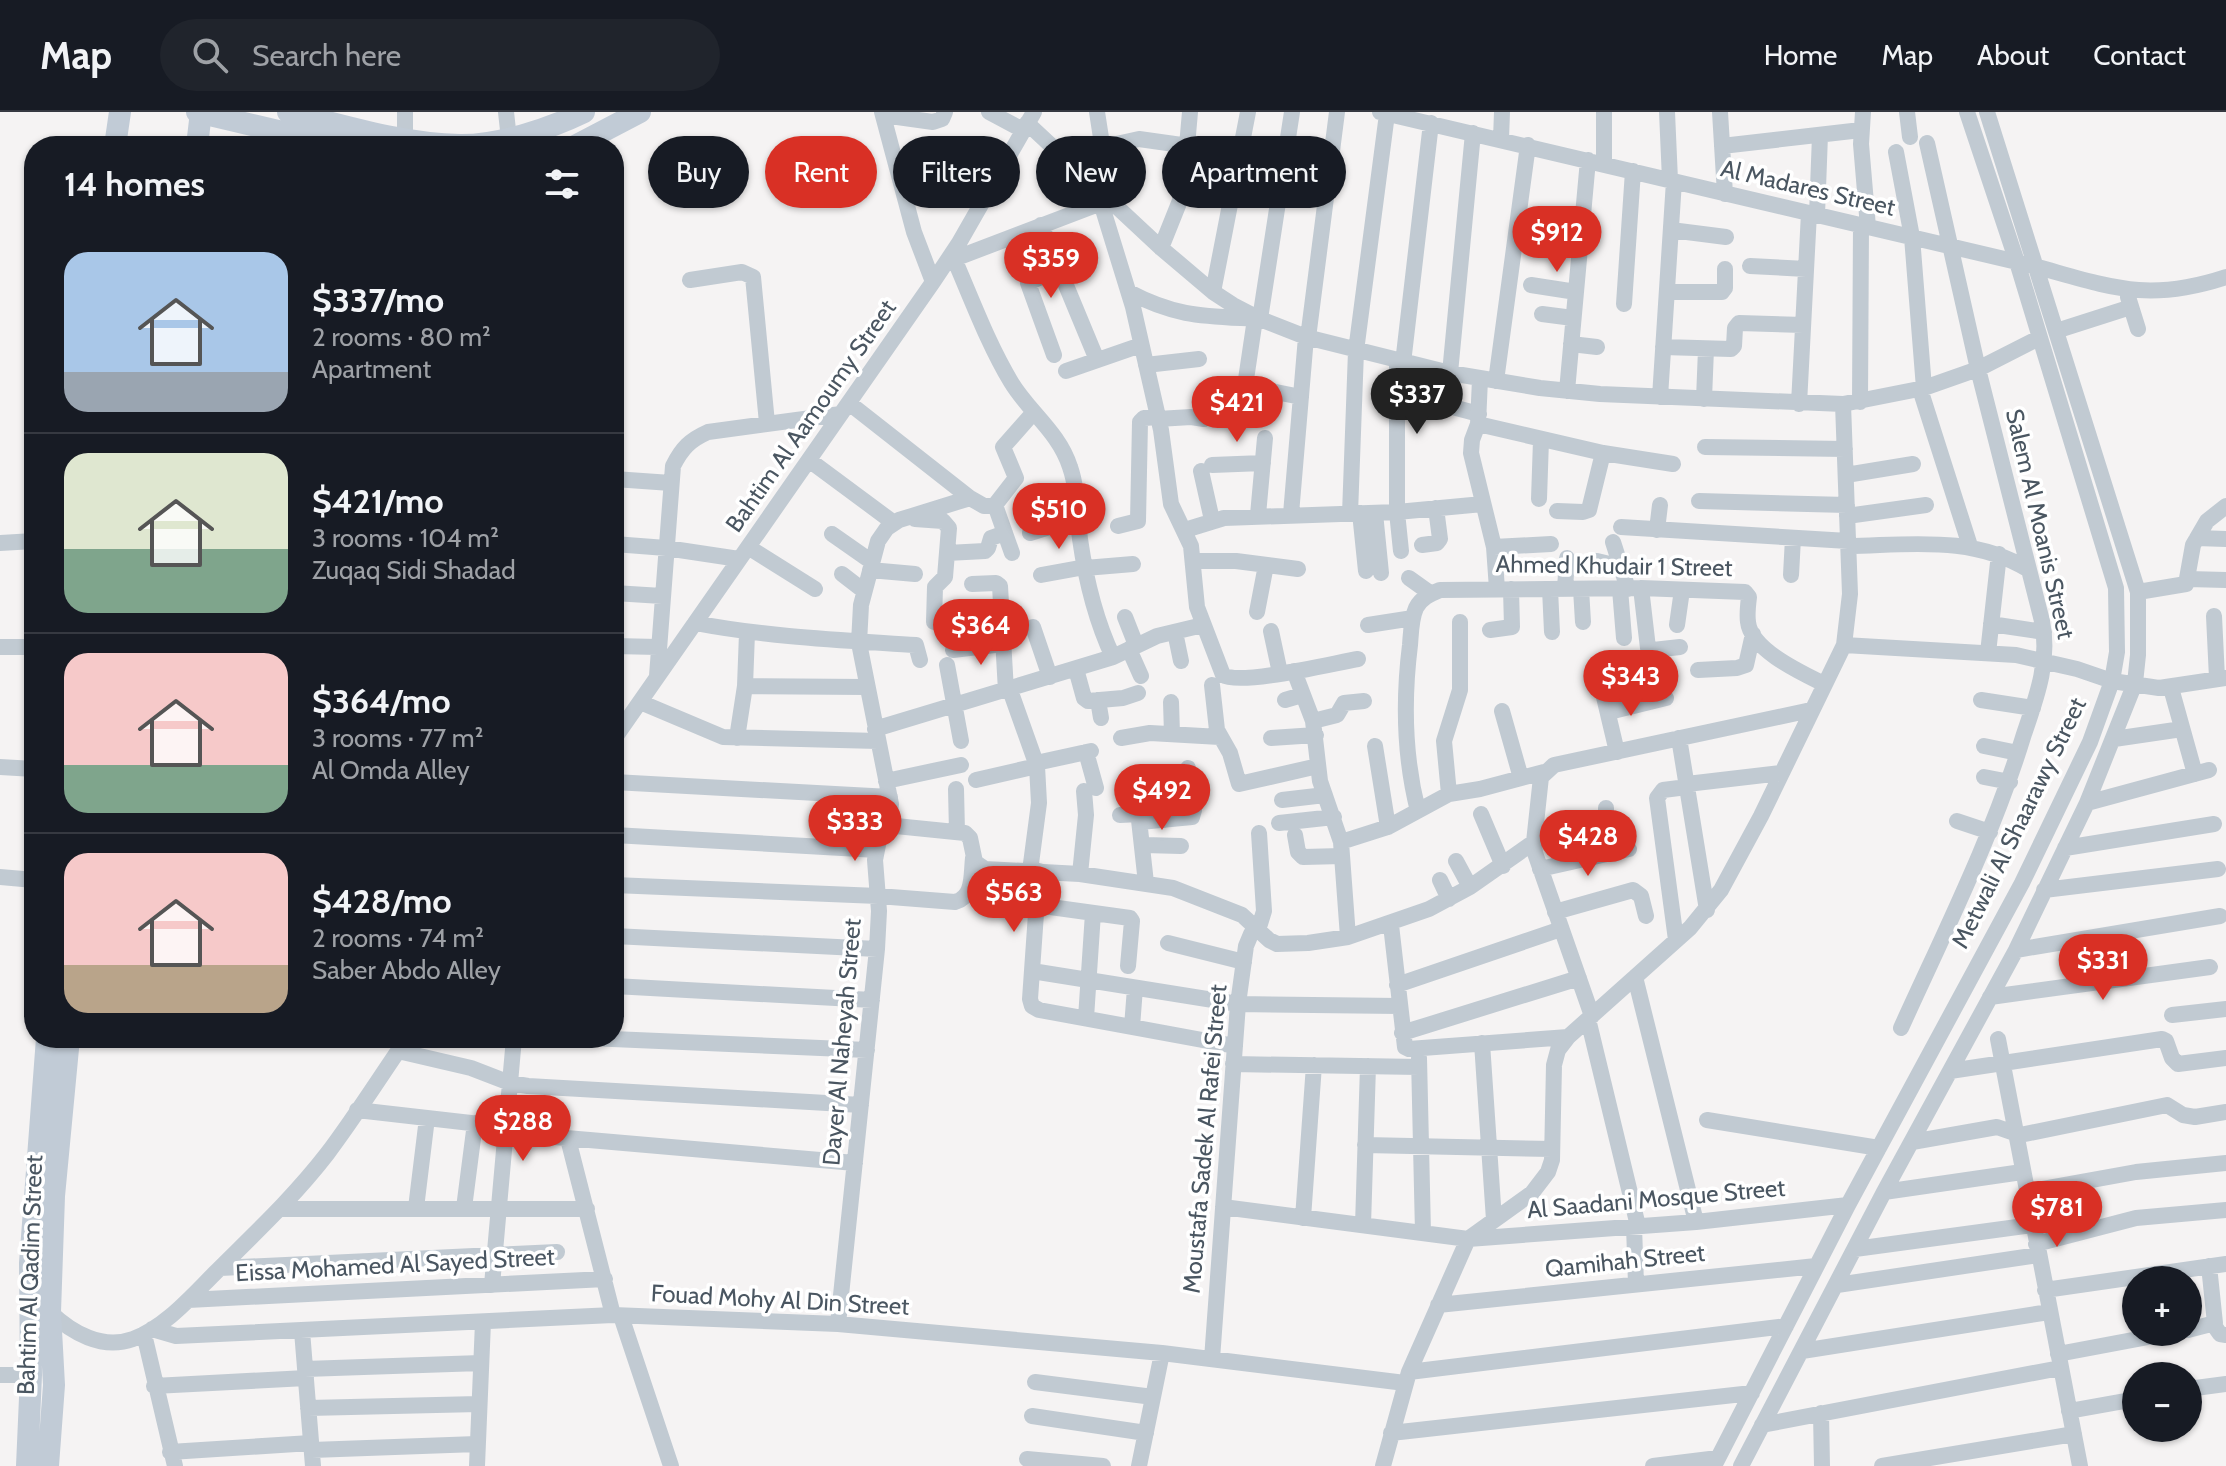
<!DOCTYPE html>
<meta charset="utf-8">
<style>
body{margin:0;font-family:Cabin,sans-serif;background:#20242c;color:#f1f3f6;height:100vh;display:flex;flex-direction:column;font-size:30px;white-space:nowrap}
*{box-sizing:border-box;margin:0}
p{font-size:26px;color:#9ea1a6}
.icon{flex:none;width:44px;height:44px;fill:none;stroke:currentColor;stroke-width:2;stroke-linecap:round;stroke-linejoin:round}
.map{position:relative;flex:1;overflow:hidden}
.details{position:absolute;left:24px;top:24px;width:600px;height:912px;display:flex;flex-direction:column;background:#171b24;border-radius:32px;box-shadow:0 2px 6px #0004}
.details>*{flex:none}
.guide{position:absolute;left:648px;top:24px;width:760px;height:72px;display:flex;gap:16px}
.controls{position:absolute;left:2122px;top:1154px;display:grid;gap:16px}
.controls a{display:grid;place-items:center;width:80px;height:80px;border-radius:50%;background:#171b24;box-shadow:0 2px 6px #0004;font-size:40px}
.price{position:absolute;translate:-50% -68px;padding:0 18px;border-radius:28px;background:#d93025;color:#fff;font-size:26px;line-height:52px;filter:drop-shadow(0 2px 4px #0008)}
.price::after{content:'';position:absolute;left:50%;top:48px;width:24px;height:18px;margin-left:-12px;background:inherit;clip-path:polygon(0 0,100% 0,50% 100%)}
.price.selected{background:#222;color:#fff}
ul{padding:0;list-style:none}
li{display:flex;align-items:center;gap:24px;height:200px;padding:0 40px}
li+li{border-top:2px solid #363941}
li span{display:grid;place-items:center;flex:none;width:224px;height:160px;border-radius:24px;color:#555}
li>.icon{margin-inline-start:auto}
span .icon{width:96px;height:96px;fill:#fffc;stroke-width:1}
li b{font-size:34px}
h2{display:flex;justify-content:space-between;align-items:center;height:96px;padding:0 40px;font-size:34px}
.pill{padding:0 28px;border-radius:36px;background:#171b24;box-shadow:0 2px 6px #0004;font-size:28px;line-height:72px}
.pill.selected{background:#d93025;color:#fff}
header{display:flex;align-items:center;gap:48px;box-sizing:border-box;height:112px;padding:0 40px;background:#171b24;border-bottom:2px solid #363941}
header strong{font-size:38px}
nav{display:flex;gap:44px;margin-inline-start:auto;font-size:28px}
.search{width:560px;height:72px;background:#20242c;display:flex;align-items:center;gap:20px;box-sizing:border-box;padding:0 28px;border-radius:44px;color:#9ea1a6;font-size:30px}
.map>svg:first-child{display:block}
</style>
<header>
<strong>Map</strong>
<div class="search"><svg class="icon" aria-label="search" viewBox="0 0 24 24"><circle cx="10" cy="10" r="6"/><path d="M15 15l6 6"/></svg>Search here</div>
<nav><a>Home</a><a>Map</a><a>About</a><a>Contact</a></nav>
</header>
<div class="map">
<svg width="2226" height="1354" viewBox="0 0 2226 1354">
<rect width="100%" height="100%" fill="#f5f3f3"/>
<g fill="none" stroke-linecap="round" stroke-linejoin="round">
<path stroke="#c1cad2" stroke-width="16" d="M 405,0 L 405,27
M 506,0 L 509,27
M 882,0 L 914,120 L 933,170
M 989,0 L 1023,18
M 1097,0 L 1111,90
M 1380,0 L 2034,154 C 2111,175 2147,191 2226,165
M 1667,0 L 1670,68
M 1720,0 L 1725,82
M 1863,0 L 1861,32 L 1868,115
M 1907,0 L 1910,25
M 883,3 L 933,10 L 942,7 L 945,0
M 1027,11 L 1161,136 L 1213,180 L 1233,193 L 1260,207 L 1306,225 L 1450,261 L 1540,276 L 1600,282 L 1843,292 L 1924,276 L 1978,257 L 2039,226
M 1501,27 L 1502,0
M 1187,34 L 1190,0
M 1722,34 L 1861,18
M 1103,35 L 1139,27 L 1210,37
M 945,39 L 999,61
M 1896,40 L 1912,125 L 1924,276
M 1604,52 L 1604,0
M 1101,91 L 1133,195 L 1161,318 L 1171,392 L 1191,434 L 1197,495 L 1223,563 C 1240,574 1334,551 1358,547
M 1817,103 L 1820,23
M 1041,113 L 1097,248
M 1671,118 L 1726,125
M 1532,121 L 1581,126
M 1161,136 L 1201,36
M 952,142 C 971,185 987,230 1011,270 C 1029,300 1059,320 1070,355 C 1078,378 1077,403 1080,427 C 1086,469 1095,507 1113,545
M 954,147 L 1109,88
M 1750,154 L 1806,157
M 690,168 L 742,160 L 753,165 L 767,311
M 1531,173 L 1576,180
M 1129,180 C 1178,206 1207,204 1260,207 L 1292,0
M 1213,180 L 1248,0
M 1667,180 L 1722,180 L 1725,176 L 1725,157
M 2128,185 L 2138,217
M 1624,192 L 1633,59
M 1542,202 L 1573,206
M 2056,219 L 2131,195
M 1308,226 L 1337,0
M 1571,232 L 1597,235
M 1663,235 L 1731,237 L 1734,234 L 1735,216 L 1739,211 L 1803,213
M 1054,243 L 1028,171 L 1059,157
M 1397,249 L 1397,400 L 1401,439
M 1403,251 L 1431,11
M 1146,253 L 1199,247
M 1066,259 L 1141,233
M 1450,261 L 1473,21
M 1480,267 L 1478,312 L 1472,328 L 1471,341 L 1494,435 L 1497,477
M 1496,269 L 1528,33
M 1245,274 L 1301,285
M 1920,277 L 1970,434
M 1567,279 L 1588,48
M 1660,285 L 1674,69
M 1704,287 L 1706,237
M 1860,290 L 1861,113
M 849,291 L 970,386 L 984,394 L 995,394
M 1441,292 L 1479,302
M 1799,292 L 1809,101
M 1242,294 L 1255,207
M 1158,307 L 1191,305 L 1204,307
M 1478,312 L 1603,341 L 1673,352
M 1705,335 L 1845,337
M 809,348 L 894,411
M 1212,353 L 1263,351
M 1201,359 L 1212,408
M 1846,363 L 1913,352
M 614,367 L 671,371
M 1539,387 L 1541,328
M 1699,389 L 1847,393
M 1557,399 L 1583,400 L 1589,398 L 1603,341
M 1360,401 L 1366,459
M 1375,401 L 1381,461
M 1291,402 L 1306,225
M 1350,402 L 1356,239 L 1387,2
M 1258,403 L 1265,326
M 1847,404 L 1926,393
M 915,407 L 943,409 L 949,416 L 945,465 L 935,475 L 934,510
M 1118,414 L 1138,409 L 1140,310 L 1144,306 L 1158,305
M 1621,415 L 1848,429
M 1185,418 L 1224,406 L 1397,400 L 1483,392
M 1657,418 L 1660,393
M 1030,421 L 1078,406
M 832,422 L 872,450
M 2197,426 L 2226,427
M 1613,430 L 1628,477
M 0,431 L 34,429
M 614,432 L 666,436 L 739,447
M 1422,433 L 1437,431 L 1440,427 L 1436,396
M 1848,434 C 1911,433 1972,423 2029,458
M 748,435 L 815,477
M 1494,435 L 1551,432
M 947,441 L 985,439 L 988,436 L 991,426 L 1005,421
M 1012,441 L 995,393 L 1016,366 L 1003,335 L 1034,300
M 1193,449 L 1236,449 L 1298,457
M 1597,449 L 1622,455
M 1085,456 L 1133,452
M 870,458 L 915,462
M 842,462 L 864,479
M 1041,463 L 1085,455
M 1791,463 L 1793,426
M 1409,466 L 1430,481
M 2188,467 L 2226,468
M 972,472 L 996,471 L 1000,474 L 1006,579
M 1641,476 L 1648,536 L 1653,538 L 1680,535
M 1550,477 L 1552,520
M 1565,477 L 1567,446
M 1581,477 L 1583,510
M 1620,477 L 1624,526
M 2138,480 L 2186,472 L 2193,433 L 2207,409 L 2226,394
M 614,481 L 662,484
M 1257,500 L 1266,453
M 2214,504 L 2217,566
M 1125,505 L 1136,533
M 695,511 C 768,525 841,528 916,533 L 920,548
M 1991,512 L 2044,520
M 1368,513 L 1413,506
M 1677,513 L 1682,478
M 1033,515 L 1050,565
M 1490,518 L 1512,515 L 1511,477
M 1271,519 L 1280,561
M 1175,520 L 1181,549
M 1844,533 L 2016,543 L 2077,557 L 2112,569 L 2159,576 L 2226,566
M 614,534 L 658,535
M 0,535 L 34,535
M 1129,537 L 1141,564
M 953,538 L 1003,532
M 1988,541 L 1999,442
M 947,553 L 961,629
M 1076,557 L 1084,586 L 1088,589 L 1123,586 L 1138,581
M 1698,558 L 1737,556 L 1746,553 L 1753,522
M 1294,559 L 1313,609 L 1320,669 L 1341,730 L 1348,825
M 657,564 L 673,354 C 682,336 690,328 708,320 L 841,302
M 1617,566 L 1620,597
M 1212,573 L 1217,618 L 1230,641 L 1239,672 L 1318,654
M 745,574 L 866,575
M 2171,576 L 2195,662
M 1010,578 L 1037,654 L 1039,691 L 1030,759
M 1603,581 L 1617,640
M 1098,588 L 1101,606
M 1285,588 L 1302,583
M 1981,588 L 2033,596
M 640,590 L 723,625 L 878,629
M 1171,590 L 1172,622
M 1502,599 L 1521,666
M 1609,600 L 1666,586
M 1313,609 L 1337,603 L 1344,591 L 1364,589
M 875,617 L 1113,545 L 1157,524 L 1203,513
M 737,626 L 745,574 L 747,521
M 1121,626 L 1150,621 L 1220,625
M 1271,626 L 1316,623
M 1679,626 L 1707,798
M 614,627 L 933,170 L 959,131 L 1034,0
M 2114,627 L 2182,617
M 1375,634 L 1388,715
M 1984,634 L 2018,641
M 1086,640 L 1096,676
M 1036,651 L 1091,639
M 0,655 L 34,657
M 1156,660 L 1164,708
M 1984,665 L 2010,670
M 976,668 L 1037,654
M 886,669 L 961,653
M 614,670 L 890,685
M 1135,672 L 1146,771
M 1687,672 L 1781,661
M 956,677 L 957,720
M 1449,682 L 1444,629 L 1460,578 L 1460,510
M 1282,688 L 1325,683
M 2087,691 L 2209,658
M 1418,699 C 1404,644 1403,589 1410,533 C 1411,521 1411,507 1416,496 C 1421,486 1430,482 1440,478 L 1641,476 L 1745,480 L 1749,485 C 1748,493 1747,503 1748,510 C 1751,538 1802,561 1824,572
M 1481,702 L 1503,754
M 1120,703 L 1139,702
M 1957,709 L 1990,720
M 1140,710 L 1192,705 L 1194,698 L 1188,656
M 1279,711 L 1334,705
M 886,713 L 965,721 L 970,726 L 975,750 L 985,757 L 1080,762 L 1173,776 L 1242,803 L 1269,828 L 1277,832 L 1308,831 L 1348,825 L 1429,797 L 1470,775 L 1534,730
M 614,723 L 877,738
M 1295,723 L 1298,740 L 1303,745 L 1342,744
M 1341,730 L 1388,715 L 1449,682 L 1480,677 L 1544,660
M 1144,733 L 1181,734
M 2065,736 L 2214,712
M 1606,742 L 1606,696
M 1456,749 L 1470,775
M 1540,757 L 1629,737
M 1039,759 L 1030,887 L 1032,894 L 1039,898 L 1235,934
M 1080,762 L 1086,703 L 1084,679
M 0,765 L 34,768
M 1440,768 L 1449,787
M 614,773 L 878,784 L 955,790 C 974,785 971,763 973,746
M 2044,778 L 2218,757
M 1036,793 L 1130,806 L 1132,809 L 1128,854
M 1555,800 L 1633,778 L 1641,784 L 1646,804
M 1391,813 L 1405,935 L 1409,937 L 1568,925
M 614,824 L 877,837
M 1676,828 L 1657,686 L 1663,678 L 1687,675
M 1168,831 L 1244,850
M 2016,838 L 2220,804
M 1032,859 L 1238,892 L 1399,894
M 1635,865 L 1696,1110
M 1397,873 L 1561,817
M 614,874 L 872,888
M 1990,885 L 2210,855
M 2172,903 L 2226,897
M 1592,904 L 1535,741 L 1534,730 L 1541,665 L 1554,653 L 1811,598
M 1086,906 L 1093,801
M 1588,907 L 1638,1114
M 1132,915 L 1135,876
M 1901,916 C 1945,819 1993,724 2024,622 C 2037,584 2050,549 2042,509 L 1978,257 L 1927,31
M 1402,921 L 1579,866
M 589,926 L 867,938
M 1998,927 L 2080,1354
M 1482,931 L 1494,1108
M 398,939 L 471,956 L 510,971 L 528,974 L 861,993
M 1419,946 L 1423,1121
M 1233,952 L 1419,955
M 1950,959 L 2162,927 L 2166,929 L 2172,946 L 2178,952 L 2226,946
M 357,998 L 506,1015 L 520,1022 L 855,1051
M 1707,1008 L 1879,1036
M 568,1027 L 613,1203
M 1912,1030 L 1997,1015 L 2020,1023 L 2167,993 L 2183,1003 L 2195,1005 L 2226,1000
M 1365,1033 L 1552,1037
M 1884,1080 L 2022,1060
M 2026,1080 L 2136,1060 L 2226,1051
M 1223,1095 L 1468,1127 L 1696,1110 L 1848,1093
M 416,1096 L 427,1006
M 464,1096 L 475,1011
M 280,1097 L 587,1097
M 1303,1106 L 1314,953
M 1363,1113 L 1368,954
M 1634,1114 L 1636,1172
M 1468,1127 L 1532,1081 L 1548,1060 L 1552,1048 L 1554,953 L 1558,938 L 1568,925 L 1690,816 L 1721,778 L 1761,704 L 1844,533 L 1850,482 L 1843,292
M 2036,1132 L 2136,1106 L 2226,1098
M 1855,1137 L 2032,1113
M 220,1156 L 557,1140
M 492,1173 L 514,926
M 1837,1173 L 2038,1143
M 2045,1178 L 2226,1152
M 188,1188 L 605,1167
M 1438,1193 L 1816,1154
M 50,1200 C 72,1221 102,1238 133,1227 C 164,1216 191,1185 214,1162 C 253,1123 293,1086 327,1042 C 355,1005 380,965 407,926
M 621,1204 L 671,1354
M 838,1212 L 877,837 L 879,799 L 875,748 L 879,728 L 889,707 L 891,692 L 859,531 L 861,493 L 878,429 L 887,416 L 899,408 L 970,386
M 2213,1212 L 2220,1222 L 2226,1223
M 152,1217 L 176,1224 L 613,1203 L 838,1212 L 1162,1241 L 1405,1271
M 2188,1218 L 2215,1211 L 2209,1154
M 302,1219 L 313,1354
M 144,1222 L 175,1354
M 1802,1239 L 2049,1200
M 2058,1242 L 2175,1220
M 1212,1247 L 1238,892 L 1246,834 L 1251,822 L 1260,812 L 1264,799 L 1259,721
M 305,1257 L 481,1251
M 1409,1260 L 1786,1214
M 0,1263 L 31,1263
M 1035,1270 L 1153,1285
M 154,1274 L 306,1266
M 2188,1277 L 2226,1272
M 308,1296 L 479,1292
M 2069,1299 L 2136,1287
M 1821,1301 L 1822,1354
M 1032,1304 L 1146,1321
M 1762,1313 L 2060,1256
M 1391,1321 L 1752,1281
M 312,1338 L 477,1332
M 170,1340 L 311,1331
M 1027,1347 L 1103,1354
M 477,1354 L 483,1210
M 1139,1354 L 1162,1241
M 1383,1354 L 1409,1260 L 1468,1127
M 1653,1354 L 1718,1346
M 1714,1354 L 1848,1093 L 2022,771 L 2090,630 L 2112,569 L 2117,540 L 2116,476 L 2017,150 L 1967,0
M 1741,1354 L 1884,1080 L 2016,838 L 2087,691 L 2135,571 L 2138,543 L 2138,480 L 1987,0
M 1882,1354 L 2074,1322"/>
<path stroke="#c1cbd6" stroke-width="22" d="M 197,0 L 342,34
M 288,0 C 343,13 401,32 459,33 C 497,34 549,17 584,0
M 115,34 L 120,0
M 197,34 L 201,0
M 575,34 L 640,0
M 27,1354 L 31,1263 L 30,1151 L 47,926
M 48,1354 L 54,1273 L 50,1200 L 54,1084 L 69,926"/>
</g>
<g text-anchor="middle" stroke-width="7" stroke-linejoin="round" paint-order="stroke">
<g font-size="24" fill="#4a5661" stroke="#fff">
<text transform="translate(1808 76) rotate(13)" y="8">Al Madares Street</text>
<text transform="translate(811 304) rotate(-55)" y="8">Bahtim Al Aamoumy Street</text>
<text transform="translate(2040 412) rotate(77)" y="8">Salem Al Moanis Street</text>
<text transform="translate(1614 454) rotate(1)" y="8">Ahmed Khudair 1 Street</text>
<text transform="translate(2019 711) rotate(-64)" y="8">Metwali Al Shaarawy Street</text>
<text transform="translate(842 930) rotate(-85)" y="8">Dayer Al Naheyah Street</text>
<text transform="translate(1205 1027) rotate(-85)" y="8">Moustafa Sadek Al Rafei Street</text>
<text transform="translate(1656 1087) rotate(-5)" y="8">Al Saadani Mosque Street</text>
<text transform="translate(1625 1149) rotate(-6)" y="8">Qamihah Street</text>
<text transform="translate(395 1153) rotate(-3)" y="8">Eissa Mohamed Al Sayed Street</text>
<text transform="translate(30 1163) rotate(-88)" y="8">Bahtim Al Qadim Street</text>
<text transform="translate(780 1188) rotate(3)" y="8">Fouad Mohy Al Din Street</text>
</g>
</g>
</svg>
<div class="controls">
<a>+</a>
<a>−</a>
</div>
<b class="price" style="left:1557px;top:162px">$912</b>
<b class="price" style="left:1051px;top:188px">$359</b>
<b class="price selected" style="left:1417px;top:324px">$337</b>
<b class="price" style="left:1237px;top:332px">$421</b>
<b class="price" style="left:1059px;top:439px">$510</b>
<b class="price" style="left:981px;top:555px">$364</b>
<b class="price" style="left:1631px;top:606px">$343</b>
<b class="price" style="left:1162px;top:720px">$492</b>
<b class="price" style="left:855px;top:751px">$333</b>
<b class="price" style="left:1588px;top:766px">$428</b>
<b class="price" style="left:1014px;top:822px">$563</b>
<b class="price" style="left:2103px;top:890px">$331</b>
<b class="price" style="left:523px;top:1051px">$288</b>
<b class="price" style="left:2057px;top:1137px">$781</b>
<div class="guide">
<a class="pill">Buy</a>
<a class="pill selected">Rent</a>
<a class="pill">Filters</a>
<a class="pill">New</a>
<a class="pill">Apartment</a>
</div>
<section class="details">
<h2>14 homes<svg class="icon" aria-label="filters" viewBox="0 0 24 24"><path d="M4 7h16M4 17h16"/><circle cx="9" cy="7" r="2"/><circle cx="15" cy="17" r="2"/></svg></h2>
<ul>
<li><span style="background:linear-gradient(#a9c7e8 75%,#9aa5b1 0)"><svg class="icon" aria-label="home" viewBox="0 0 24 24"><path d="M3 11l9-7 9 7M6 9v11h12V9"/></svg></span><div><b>$337/mo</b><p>2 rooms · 80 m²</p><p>Apartment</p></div></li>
<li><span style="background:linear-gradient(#dfe7d0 60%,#7fa58c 0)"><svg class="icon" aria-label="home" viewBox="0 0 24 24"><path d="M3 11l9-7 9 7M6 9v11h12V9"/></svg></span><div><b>$421/mo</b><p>3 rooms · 104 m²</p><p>Zuqaq Sidi Shadad</p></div></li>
<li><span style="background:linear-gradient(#f6c9c9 70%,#7fa58c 0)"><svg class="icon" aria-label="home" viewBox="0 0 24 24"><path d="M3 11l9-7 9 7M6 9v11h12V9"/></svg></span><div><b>$364/mo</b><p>3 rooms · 77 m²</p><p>Al Omda Alley</p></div></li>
<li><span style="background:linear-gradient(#f6c9c9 70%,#b9a48a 0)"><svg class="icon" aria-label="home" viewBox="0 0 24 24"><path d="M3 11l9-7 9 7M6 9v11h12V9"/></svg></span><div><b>$428/mo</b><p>2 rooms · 74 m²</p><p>Saber Abdo Alley</p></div></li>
</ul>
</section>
</div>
